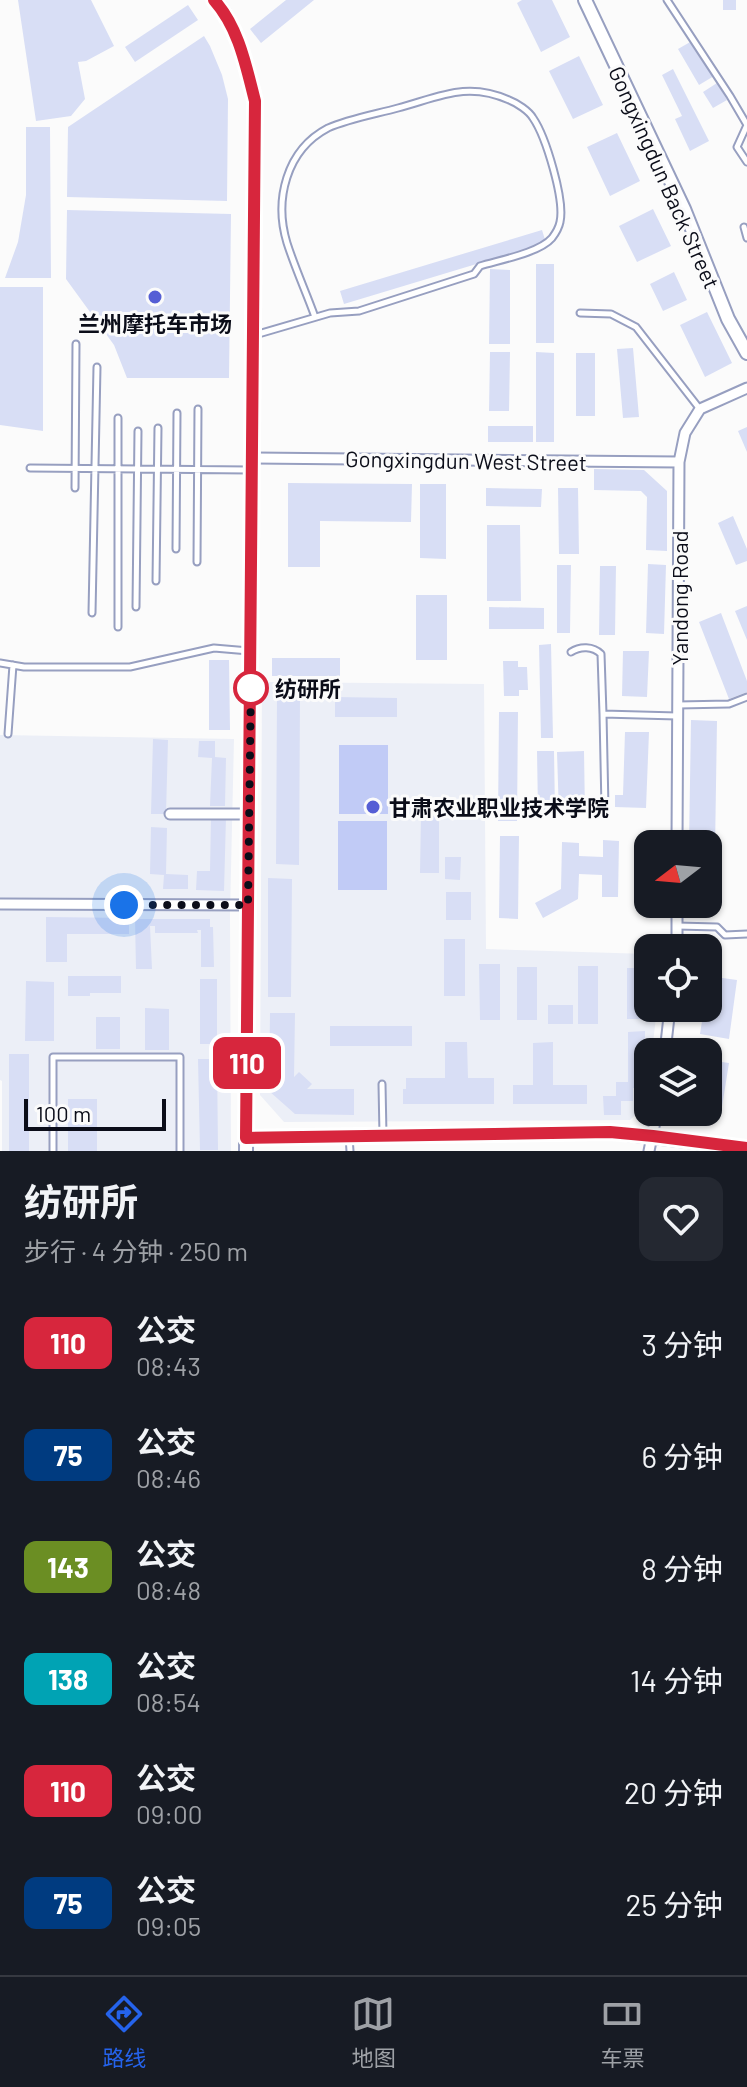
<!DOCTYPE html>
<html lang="zh">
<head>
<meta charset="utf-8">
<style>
	:root { --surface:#171b24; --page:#242831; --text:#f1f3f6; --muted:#9ea1a6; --line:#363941; --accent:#2563eb }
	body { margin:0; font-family:Barlow,"Noto Sans SC",sans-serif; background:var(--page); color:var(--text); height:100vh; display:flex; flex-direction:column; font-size:30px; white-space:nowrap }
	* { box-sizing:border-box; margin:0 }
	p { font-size:26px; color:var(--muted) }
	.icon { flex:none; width:44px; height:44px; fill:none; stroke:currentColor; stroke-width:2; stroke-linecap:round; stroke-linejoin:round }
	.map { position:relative; height:1151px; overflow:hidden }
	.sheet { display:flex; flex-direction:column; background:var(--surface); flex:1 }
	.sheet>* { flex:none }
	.badge { padding:0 16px; border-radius:12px; font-size:28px; line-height:52px }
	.needle { width:52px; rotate:254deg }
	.fabs { position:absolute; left:634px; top:830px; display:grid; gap:16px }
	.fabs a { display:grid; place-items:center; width:88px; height:88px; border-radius:16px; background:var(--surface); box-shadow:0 2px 6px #0004; font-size:40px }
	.scale { position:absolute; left:24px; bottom:20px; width:142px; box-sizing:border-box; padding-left:8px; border:4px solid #0b0d19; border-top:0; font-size:22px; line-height:28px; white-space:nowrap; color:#0b0d19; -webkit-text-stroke:6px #fbfbfb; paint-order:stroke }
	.you { position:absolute; width:40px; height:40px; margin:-20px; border:6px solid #fff; border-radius:50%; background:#1a73e8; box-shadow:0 0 0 12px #1a73e833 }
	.map>.badge { position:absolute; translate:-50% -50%; box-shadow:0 0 0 4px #fff }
	.round { display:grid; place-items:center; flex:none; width:84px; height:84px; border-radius:16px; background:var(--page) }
	.head { display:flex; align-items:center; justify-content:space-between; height:136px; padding:0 24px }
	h1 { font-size:38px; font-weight:700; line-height:60px }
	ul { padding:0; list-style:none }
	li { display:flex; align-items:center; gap:24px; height:112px; padding:0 24px }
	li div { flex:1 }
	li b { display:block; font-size:30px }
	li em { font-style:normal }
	li .badge { min-width:88px; font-weight:700; text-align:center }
	.dock { display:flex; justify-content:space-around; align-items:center; height:112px; border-top:2px solid var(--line); background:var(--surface); font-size:22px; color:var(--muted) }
	.dock a { display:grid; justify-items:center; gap:4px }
	.dock .active { color:var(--accent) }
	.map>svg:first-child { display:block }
	.built { fill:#eceff7 }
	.green { fill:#c1cbf6 }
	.building { fill:#d8def5 }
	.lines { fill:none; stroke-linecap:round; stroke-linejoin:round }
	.lane-casing { stroke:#979fc0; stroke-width:9 }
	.street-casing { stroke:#979fc0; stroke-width:13 }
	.secondary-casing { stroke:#979fc0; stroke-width:16 }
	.lane { stroke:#fff; stroke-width:5 }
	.street { stroke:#fff; stroke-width:9 }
	.secondary { stroke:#fff; stroke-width:12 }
	.line-casing { stroke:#fff; stroke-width:18 }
	.line { stroke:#d7263d; stroke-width:12 }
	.walk { stroke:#0b0d19; stroke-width:8; stroke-dasharray:0 14.4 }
	.poi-dot { fill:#555ed5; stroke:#fbfbfb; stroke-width:3 }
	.stop-dot { fill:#fff; stroke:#d7263d; stroke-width:4 }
	.labels { text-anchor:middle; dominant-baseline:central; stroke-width:6; stroke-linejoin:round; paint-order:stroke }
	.street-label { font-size:22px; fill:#0b0d19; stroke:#fbfbfb }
	.poi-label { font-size:22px; font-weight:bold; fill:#0b0d19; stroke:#fbfbfb }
	.stop-label { font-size:22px; font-weight:bold; fill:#0b0d19; stroke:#fbfbfb; text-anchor:start }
</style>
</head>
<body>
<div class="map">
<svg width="747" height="1151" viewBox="0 0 747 1151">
	<rect width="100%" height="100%" fill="#fbfbfb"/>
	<path class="built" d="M262,682L484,684L486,949L648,954V1008H657L652,1052H648V1083L645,1106L630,1120L284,1122L260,1095Z
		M0,735L234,739L230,914L231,1151H2V1081L0,1080Z"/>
	<path class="green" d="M339,745H388V814H339Z
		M338,821H387V890H338Z"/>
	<path class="building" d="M18,0H91L114,46L86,61L78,62L85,99L71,116L36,121Z
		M286,0H314L261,43L250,29Z
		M522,0H552L570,37L541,52L517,3Z
		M723,0H736V10H723Z
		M188,5L198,20L135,62L125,47Z
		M204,36L210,46L222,75L228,99L227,201L67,197L68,127Z
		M692,41L714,76L699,85L678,49Z
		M579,56L603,105L573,119L549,71Z
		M673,69L709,141L690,151L675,119L682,116L662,75Z
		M717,83L727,100L713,108L703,92Z
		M26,127H50L51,278H5L18,242L26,195Z
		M617,133L640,181L610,196L587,147Z
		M653,209L671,246L637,262L619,226Z
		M67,210L231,214L229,378H127L114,345L66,279Z
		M542,230L546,243L344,304L340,291Z
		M536,264H554V343H536Z
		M490,269L510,270V344H489Z
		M674,272L687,300L663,311L650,284Z
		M0,287H43V431L0,425Z
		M707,312L732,363L705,377L680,325Z
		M633,348L639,417L623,418L617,349Z
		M490,352H510L509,411H489Z
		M536,352L554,353V442H536Z
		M576,353H595V416H576Z
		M488,426H533V442H488Z
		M747,427V452L738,431Z
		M594,469L644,470L667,491V551L646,550L647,497L641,491L594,490Z
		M288,483L412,484L411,522L320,521V567H288Z
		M420,484H446V559L420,558Z
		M486,488L542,489L541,507L486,506Z
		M558,488H578L579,554H559Z
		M733,516L747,549V561L736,565L718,523Z
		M487,525H520L521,601H487Z
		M648,564L666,565L664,634L646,633Z
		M557,565H571L570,633H557Z
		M600,566H616L615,635H599Z
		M416,595H447V660H416Z
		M747,606V640L735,611Z
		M489,607L544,608V629H489Z
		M721,613L747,681V692L729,699L699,622Z
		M551,644L553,738H541L539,645Z
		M623,651H649L647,697L622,696Z
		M272,658H340V676H272Z
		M209,660H229L230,730H209Z
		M503,661H518V667H527L528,690H519V696H504Z
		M277,697H300L299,865L276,864Z
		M335,697L397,698V717H335Z
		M499,712H518L517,821H498Z
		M691,720L717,721L714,914L688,913V904H708V844H689Z
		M625,732H649L646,808L615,807V795H623Z
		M153,739L168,740L166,814H151Z
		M199,741H215V757L226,758L225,806H210L212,758L198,757Z
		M537,751H554L555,811H538Z
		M584,751L585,815H559L557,752Z
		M421,816H439V873H420Z
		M211,817H226L224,891L196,890L197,871H210Z
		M151,827L167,828L166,874L188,875V889H163L164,875L150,874Z
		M500,836H519L518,919L499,918Z
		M603,840L619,841L618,897H602V875L579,874L578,899L543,918L535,903L561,889L562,842L579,843V856L603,857Z
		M445,857H461L460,880L445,879Z
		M268,878L292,879L291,997H268Z
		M446,892H471V920H446Z
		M46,917L129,918V934H67V962H46Z
		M135,919H210V927H213L214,967H201V930H197L198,933H155V926H150L152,969H136Z
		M444,939H465V996H444Z
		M479,964H500V1020H480Z
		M578,966H598V1024H578Z
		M517,967H537V1020H517Z
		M627,968H647V1019H627Z
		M68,976H121V993H90V996H68Z
		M708,976L737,980L729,1039L700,1034L704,1008H708Z
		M200,979H217V1044H200Z
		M26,981L54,982V1041H25Z
		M548,1005H573V1024H548Z
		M145,1008L169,1009V1050H145Z
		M270,1013H295L294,1077L299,1072L312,1084L307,1089H354V1115L295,1114L269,1091Z
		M96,1017H120V1049H96Z
		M330,1026H412V1046H330Z
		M645,1031V1088H633V1101H621V1115H604L603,1096H616V1082H628V1032Z
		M445,1042H467L468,1078H494V1104H403V1089H406V1078H445Z
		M553,1042V1085H587V1104H513V1085H533V1043Z
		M9,1054H29V1151H9Z
		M198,1059H217L218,1150H200Z
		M708,1060L729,1063L721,1113L708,1112Z
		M68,1099H97V1151H68Z"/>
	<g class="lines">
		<g class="lane-casing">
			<path id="lane" d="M667,0L730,96L747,125L737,147L747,162
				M744,227L747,238
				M580,313L611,314L636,327L699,408
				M255,335L330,313L359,311L474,274L480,266C499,260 539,253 552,238C555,234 559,227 560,222C565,200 546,137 533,118C529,111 517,103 509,100C467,81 439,97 398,108C376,114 348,119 328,128C286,150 274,200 287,243C295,268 306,292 315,317
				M30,468L249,470
				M75,488L76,344
				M176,549L177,413
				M197,562L198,409
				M156,581L158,428
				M136,607L138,431
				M92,613L97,367
				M118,627V418
				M571,652C580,646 593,646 601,654L603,714
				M0,663L24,667H130L214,648L249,651
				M678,705L729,704L747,697
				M8,734L13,665
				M605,808L603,714L677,716
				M677,926L717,927L725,935L747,934
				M382,1084L383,1135
				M349,1137L350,1151
				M53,1151V1057H180V1151"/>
		</g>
		<g class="street-casing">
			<path id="street" d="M253,458L679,462
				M170,814H249
				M677,844L679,462L685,433L700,409L747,388
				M0,904L248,905
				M677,948V904
				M665,1052L670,1008
				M649,1151L657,1112"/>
		</g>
		<g class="secondary-casing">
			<path id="secondary" d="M215,0C239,28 246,66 255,101L246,1151
				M585,0L684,209L728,319L747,353
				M246,1138L610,1132L747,1148"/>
		</g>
		<use href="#lane" class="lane"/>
		<use href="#street" class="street"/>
		<use href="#secondary" class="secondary"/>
	</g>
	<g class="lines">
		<g class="line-casing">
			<path id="line" d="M214,0C239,28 246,66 255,101L246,1138L610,1132L653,1136L747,1148"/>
		</g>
		<use href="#line" class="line"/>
		<path class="walk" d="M124,905H248L251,678V688"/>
	</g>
	<g class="poi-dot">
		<circle cx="155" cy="297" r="8"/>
		<circle cx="373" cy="807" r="8"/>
	</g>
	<circle class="stop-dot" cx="251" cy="688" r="16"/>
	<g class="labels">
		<g class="street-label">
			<text transform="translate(665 177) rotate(66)">Gongxingdun Back Street</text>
			<text transform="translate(466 460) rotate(1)">Gongxingdun West Street</text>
			<text transform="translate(679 598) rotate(-90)">Yandong Road</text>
		</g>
		<g class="poi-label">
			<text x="155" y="323">兰州摩托车市场</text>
			<text x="389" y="807" text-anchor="start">甘肃农业职业技术学院</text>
		</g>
		<g class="stop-label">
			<text x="275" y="688">纺研所</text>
		</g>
	</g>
</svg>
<div class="fabs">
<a><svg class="needle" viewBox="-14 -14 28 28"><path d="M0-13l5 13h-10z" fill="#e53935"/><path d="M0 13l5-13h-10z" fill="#9ea1a6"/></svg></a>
<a><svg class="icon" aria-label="locate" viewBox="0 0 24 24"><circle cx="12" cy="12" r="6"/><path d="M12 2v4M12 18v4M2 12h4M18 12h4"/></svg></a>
<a><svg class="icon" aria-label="layers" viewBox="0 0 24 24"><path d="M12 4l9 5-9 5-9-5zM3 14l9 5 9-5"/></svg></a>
</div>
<div class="scale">100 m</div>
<div class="you" style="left:124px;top:905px"></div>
<b class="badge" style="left:247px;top:1063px;background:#d7263d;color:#fff">110</b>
</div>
<section class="sheet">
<div class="head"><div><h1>纺研所</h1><p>步行 · 4 分钟 · 250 m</p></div><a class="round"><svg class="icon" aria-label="heart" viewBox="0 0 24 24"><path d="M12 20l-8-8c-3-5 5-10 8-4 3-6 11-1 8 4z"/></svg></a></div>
<ul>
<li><span class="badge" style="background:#d7263d;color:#fff">110</span><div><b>公交</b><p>08:43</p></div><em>3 分钟</em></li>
<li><span class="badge" style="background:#003b80;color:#fff">75</span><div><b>公交</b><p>08:46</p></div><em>6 分钟</em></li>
<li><span class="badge" style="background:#6b8e23;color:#fff">143</span><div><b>公交</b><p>08:48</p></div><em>8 分钟</em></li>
<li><span class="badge" style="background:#00a3b4;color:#fff">138</span><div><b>公交</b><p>08:54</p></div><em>14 分钟</em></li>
<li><span class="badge" style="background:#d7263d;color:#fff">110</span><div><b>公交</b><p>09:00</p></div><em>20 分钟</em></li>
<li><span class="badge" style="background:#003b80;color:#fff">75</span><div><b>公交</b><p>09:05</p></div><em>25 分钟</em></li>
</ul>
</section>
<nav class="dock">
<a class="active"><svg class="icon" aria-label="directions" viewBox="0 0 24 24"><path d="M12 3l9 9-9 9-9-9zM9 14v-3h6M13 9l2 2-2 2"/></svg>路线</a>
<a><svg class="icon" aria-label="map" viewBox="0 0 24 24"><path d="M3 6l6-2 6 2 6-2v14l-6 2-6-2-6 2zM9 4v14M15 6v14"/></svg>地图</a>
<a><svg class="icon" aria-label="tickets" viewBox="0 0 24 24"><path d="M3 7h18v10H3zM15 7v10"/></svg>车票</a>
</nav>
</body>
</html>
